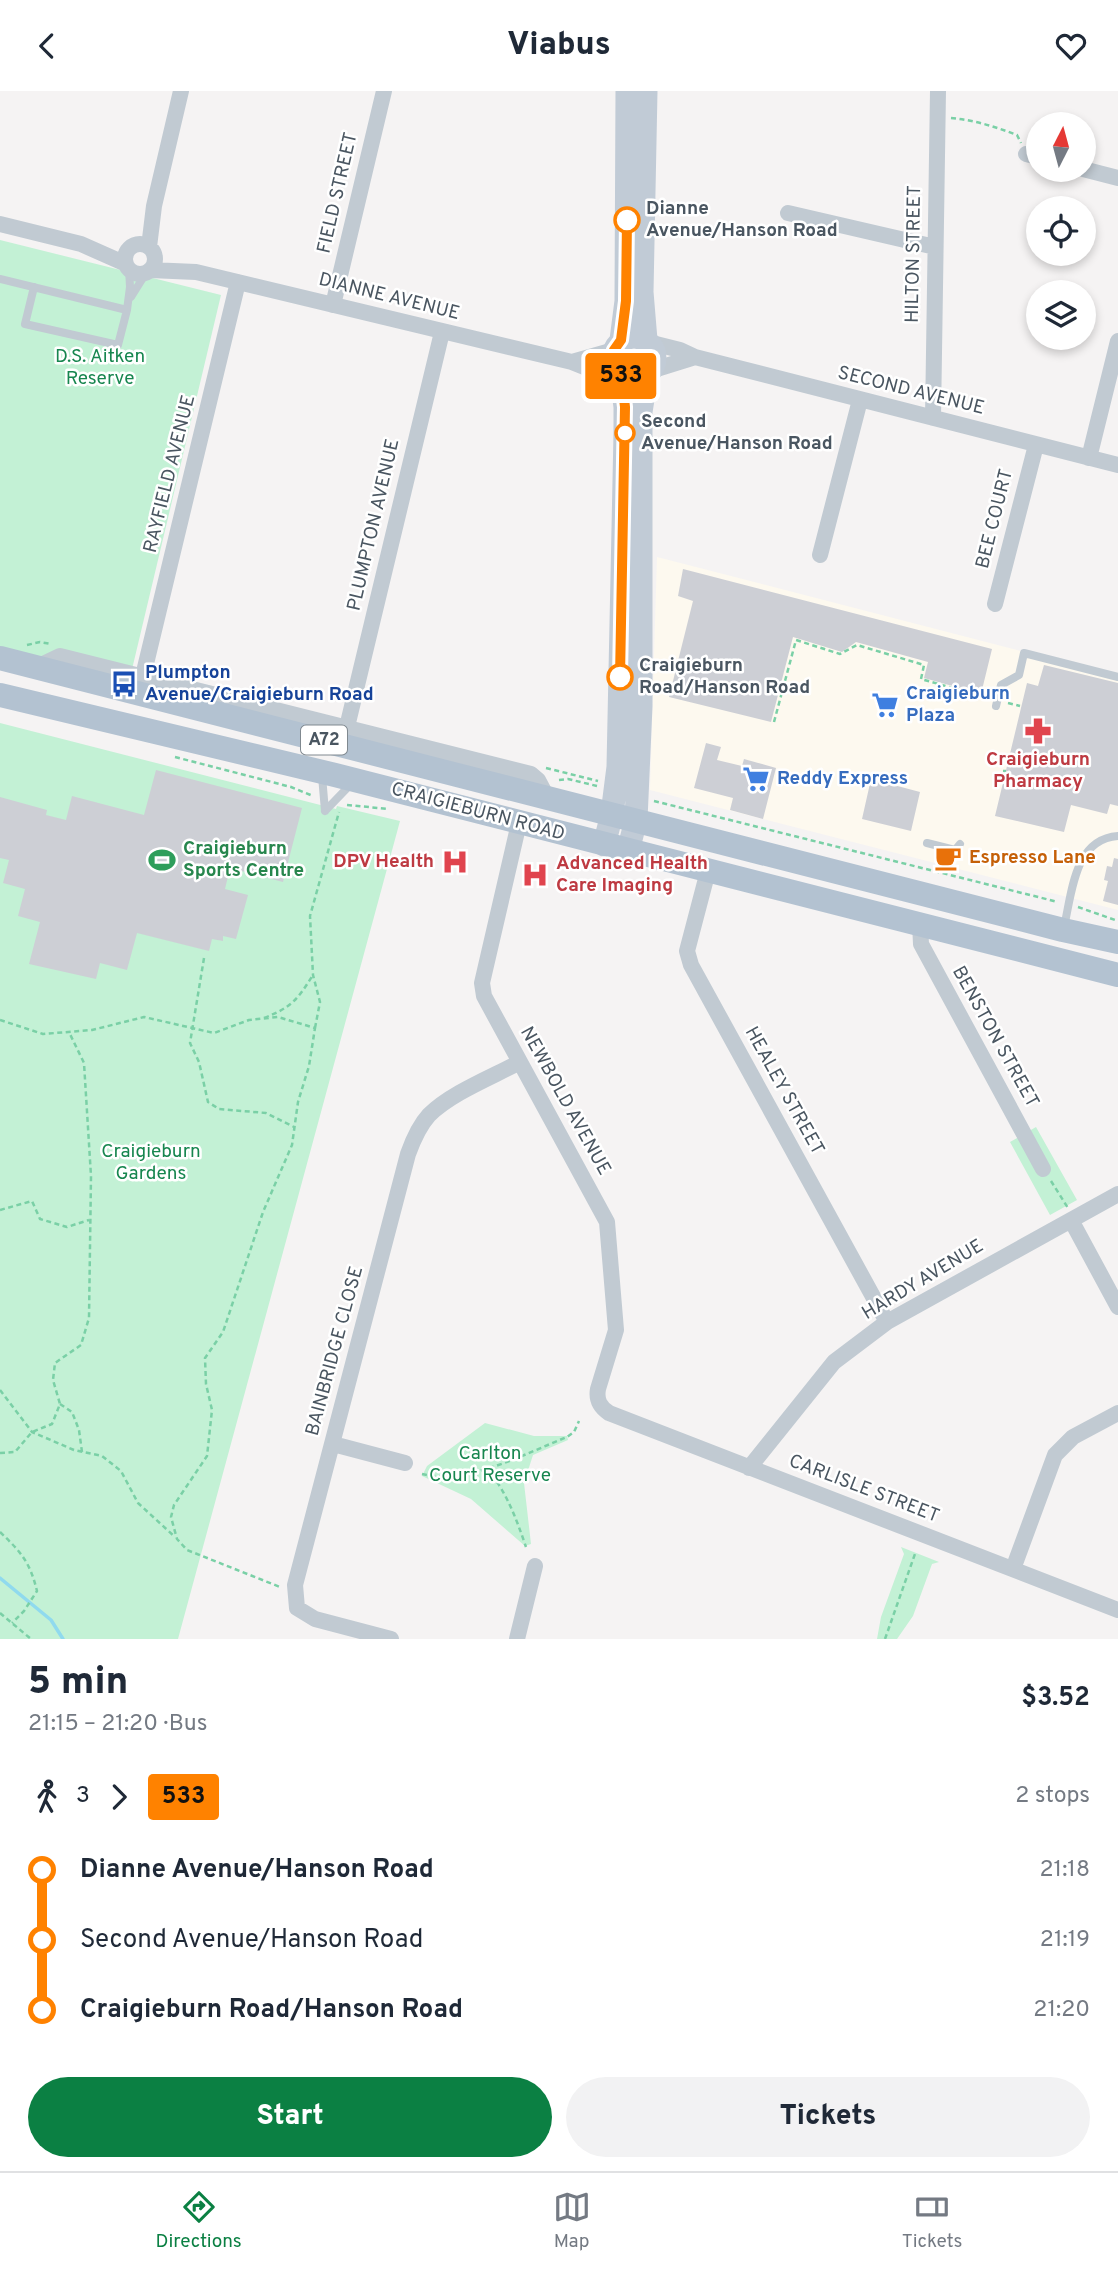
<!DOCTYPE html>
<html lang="en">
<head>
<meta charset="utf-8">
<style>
	:root { --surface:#fff; --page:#f2f2f3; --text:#1f2937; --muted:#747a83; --line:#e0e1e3; --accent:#0b8043 }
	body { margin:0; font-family:Overpass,sans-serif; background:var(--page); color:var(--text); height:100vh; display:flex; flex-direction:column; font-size:26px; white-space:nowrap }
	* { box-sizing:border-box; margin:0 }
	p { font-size:23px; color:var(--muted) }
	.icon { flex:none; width:38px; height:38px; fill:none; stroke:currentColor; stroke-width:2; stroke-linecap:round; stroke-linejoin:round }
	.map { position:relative; height:1548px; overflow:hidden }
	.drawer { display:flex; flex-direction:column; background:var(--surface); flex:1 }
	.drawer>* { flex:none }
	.badge { padding:0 14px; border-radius:5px; font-size:24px; line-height:46px }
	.needle { width:46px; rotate:6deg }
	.buttons { position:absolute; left:1026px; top:21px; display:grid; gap:14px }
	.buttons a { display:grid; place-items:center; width:70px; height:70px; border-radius:50%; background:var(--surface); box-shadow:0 4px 10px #0003; font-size:35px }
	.map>.badge { position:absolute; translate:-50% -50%; box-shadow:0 0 0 4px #fff }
	.legs { display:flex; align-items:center; gap:10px; height:77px; padding:0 28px; font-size:23px }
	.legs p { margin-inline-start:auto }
	.overview { display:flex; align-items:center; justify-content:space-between; height:119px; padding:0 28px }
	h1 { font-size:38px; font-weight:800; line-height:52px }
	.button { display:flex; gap:14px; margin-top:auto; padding:14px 28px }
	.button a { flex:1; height:80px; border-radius:42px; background:var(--accent); color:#fff; font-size:28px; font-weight:800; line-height:80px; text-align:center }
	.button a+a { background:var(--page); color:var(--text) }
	ul { padding:0 28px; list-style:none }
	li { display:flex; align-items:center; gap:24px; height:70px; font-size:26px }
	li i { display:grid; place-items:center; width:10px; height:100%; margin:0 9px; background:currentColor }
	li i::after { content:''; width:18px; height:18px; margin:-9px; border:5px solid; border-radius:50%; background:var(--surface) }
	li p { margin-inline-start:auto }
	li:first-child i { background:linear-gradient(#0000 50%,currentColor 0) }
	li:last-child i { background:linear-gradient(currentColor 50%,#0000 0) }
	header { display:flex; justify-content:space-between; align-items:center; height:91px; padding:0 28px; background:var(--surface); font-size:32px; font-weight:800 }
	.tabs { display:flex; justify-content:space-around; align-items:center; height:98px; border-top:2px solid var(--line); background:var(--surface); font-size:19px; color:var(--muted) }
	.tabs a { display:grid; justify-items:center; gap:4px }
	.tabs .current { color:var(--accent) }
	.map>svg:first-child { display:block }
	.commercial { fill:#fdf9ef }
	.green { fill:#c3f1d5 }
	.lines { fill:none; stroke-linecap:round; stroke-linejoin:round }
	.stream { stroke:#90daee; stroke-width:3.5 }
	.building { fill:#cdcfd5 }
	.path { stroke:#7ad0a6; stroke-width:2.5; stroke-dasharray:5 3.5; stroke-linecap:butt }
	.lane { stroke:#c1cad2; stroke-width:8 }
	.street { stroke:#c1cad2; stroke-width:16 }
	.secondary { stroke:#c1cbd6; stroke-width:23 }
	.primary { stroke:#b3c2d1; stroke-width:24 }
	.line-1-casing { stroke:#fff; stroke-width:16 }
	.line-1 { stroke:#ff8200; stroke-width:10 }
	.stop-1-dot { fill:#fff; stroke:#ff8200; stroke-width:3.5 }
	.labels { text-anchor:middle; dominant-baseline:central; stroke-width:5; stroke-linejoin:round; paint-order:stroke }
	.shield { fill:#fff; stroke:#808990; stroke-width:2 }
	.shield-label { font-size:18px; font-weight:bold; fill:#4a5661 }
	.street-label { font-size:19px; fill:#4a5661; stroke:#fff }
	.stop-label { font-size:19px; font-weight:bold; fill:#4a5661; stroke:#fff; text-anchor:start }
	.park-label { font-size:19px; fill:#17864f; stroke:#fff }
	.transit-label { font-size:19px; font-weight:bold; fill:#164399; stroke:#fff; text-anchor:start }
	.shop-label { font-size:19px; font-weight:bold; fill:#366cbe; stroke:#fff; text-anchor:start }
	.health-label { font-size:19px; font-weight:bold; fill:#be3a42; stroke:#fff }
	.leisure-label { font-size:19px; font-weight:bold; fill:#27864d; stroke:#fff; text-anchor:start }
	.food-label { font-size:19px; font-weight:bold; fill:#c56008; stroke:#fff; text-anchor:start }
</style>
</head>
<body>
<header><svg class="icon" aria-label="back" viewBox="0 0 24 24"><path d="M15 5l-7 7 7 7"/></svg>Viabus<svg class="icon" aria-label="heart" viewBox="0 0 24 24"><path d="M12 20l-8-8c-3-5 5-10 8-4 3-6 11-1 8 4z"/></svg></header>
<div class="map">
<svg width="1118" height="1548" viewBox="0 0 1118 1548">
	<rect width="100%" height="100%" fill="#f5f3f3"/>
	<path class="commercial" d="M657,466L1118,585V819L650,699Z"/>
	<path class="green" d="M0,149L221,204L129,591L0,559Z
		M0,632L336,718L337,715L400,730L178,1548H0Z
		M1036,1036L1077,1109L1050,1124L1010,1051Z
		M485,1332L534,1345H567L568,1349L533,1364L524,1392L531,1453L525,1455L471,1408L422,1385L427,1375Z
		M901,1456L939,1471L932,1473L913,1525L897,1548H877L881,1526L904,1463Z"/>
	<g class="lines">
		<path class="stream" d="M0,1487L51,1529L63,1548"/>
	</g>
	<path class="building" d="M683,478L992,558L981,603L924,587L928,571L856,551L842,561L793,546L771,631L669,606L693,510L678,505Z
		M1044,574L1118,592V715L1110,713L1107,723L1071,714L1064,741L995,725L1027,592L1038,595Z
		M706,652L721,656L717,669L742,675L744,668L776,677L763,728L730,719L733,707L694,697Z
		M156,679L302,717L283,791L230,777L225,798L248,804L236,848L223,845V850L212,848L209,860L137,842L127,879L100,872L96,888L29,873L40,831L18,825L25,798L3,792L9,769L0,767V706L47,719L46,724L66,729L72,705L144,724Z
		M871,688L920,701L911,740L862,728Z
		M1114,767L1118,768V814L1103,810L1108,790L1104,789L1107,775L1112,776Z"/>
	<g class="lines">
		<path class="path" d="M951,27C974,29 996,36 1017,44L1021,52
			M27,554L40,551L51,553
			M1008,612L1020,615
			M774,631L796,549L840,563L857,554L924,574L921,588L988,607
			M175,666L291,696L313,705
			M546,677L598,690
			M1003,680H1006
			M559,689L568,688L597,695
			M654,710L1058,811
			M347,714L389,718
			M1078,816L1118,830
			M204,867L190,952L199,971L208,1011L219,1018L266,1022L294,1036
			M264,927C292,916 297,909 313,884
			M0,929L43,943L92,939L144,926L214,942L249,929L278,926L315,937L309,975L298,1011L292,1054L263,1121L223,1241L205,1267L206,1293L212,1319L207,1365L174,1414L171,1426L177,1448L187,1459L280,1496
			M315,937L320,911L313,884L310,825L339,721
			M1051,1090L1068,1117
			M0,1119L32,1110L40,1128L67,1136L89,1129
			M0,1299L32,1341L74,1359L102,1365L121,1380L138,1412L175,1446
			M60,1313L72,1321L79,1339L82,1361
			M0,1362L15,1361L32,1341L52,1333L60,1313L53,1289L55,1272L81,1254L89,1227L91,1085L84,972L69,941
			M487,1377C507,1402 516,1427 526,1456
			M422,1383C468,1394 524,1363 567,1346L574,1341L579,1330
			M0,1441C21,1461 30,1471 37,1500L24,1520L12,1532
			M0,1522L31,1548
			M885,1548L916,1460"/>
		<path class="lane" d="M0,188L127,219L118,254L25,233L34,196
			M131,206L146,182
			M127,219L130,196L129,177
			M996,615L1001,594L1019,584L1024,562L1118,586
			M322,685L325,720
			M325,720L352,692
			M927,752L955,759L960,753
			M1064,836C1072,802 1074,748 1118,745"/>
		<path class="street" d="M1026,63L1038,66
			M1083,78L1118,87
			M788,122L935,156
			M0,133L81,153L126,173
			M125 168a15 15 0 1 1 30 0a15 15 0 1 1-30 0Z
			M149,156L154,115L181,0
			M150,179L196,181L572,271L592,279L620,283
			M333,214L384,0
			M648,251L680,259L695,266L1118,374
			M572,271L614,259
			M650,280L695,266
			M933,327L938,0
			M1089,367L1118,250
			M820,464L860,309
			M995,513L1036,354
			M37,576L60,565L531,683L538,689L547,706
			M143,585L238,191
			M347,636L442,241
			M519,732L482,892L484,905L607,1131L616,1239L598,1298C596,1309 600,1316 609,1322L1118,1519
			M708,780L687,860L691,874L887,1231
			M920,832L921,853L1043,1078
			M1071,1129L1118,1216
			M333,1353L405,1372
			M749,1377L834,1271L887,1231L1118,1103
			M1013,1478L1055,1364L1073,1346L1118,1322
			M391,1548L315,1528L297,1517L295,1494L408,1063C413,1049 419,1035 429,1024C451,1002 492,986 520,971
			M517,1548L535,1475"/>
		<path class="secondary" d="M646,0L642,201L646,249
			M613 267a21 21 0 1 1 42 0a21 21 0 1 1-42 0Z
			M621,249L626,210L627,0
			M604,754L612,723L618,676L625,342V316L621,284
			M628,760L636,729L641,615V321L647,283"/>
		<path class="primary" d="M0,567L1063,839L1118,851
			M0,604L335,684L1118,884"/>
	</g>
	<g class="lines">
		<g class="line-1-casing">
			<path id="line-1" d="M620,586L625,316L621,284L615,278L612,265L614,259L621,249L626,210L627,129"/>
		</g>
		<use href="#line-1" class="line-1"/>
	</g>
	<defs>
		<g id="bus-bare" transform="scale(2.1)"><path d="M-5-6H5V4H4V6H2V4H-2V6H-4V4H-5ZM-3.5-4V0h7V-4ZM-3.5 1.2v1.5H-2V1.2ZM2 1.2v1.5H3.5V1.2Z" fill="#1a4fb4" stroke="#fff" stroke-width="2.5" paint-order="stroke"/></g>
		<g id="supermarket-bare" transform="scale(2.1)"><path d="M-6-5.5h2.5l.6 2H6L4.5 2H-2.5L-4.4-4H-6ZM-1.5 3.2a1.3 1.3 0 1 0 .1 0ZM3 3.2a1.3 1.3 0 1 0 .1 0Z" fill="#3f7fe0" stroke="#fff" stroke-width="2.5" paint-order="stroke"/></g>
		<g id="pharmacy-bare" transform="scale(2.1)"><path d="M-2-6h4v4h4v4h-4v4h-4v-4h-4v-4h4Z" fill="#e0444e" stroke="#fff" stroke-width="2.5" paint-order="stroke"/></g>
		<g id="cafe-bare" transform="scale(2.1)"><path d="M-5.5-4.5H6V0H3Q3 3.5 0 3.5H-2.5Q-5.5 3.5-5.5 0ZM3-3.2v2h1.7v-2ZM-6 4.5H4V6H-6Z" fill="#e8710a" stroke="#fff" stroke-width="2.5" paint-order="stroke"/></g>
		<g id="stadium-bare" transform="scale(2.1)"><path d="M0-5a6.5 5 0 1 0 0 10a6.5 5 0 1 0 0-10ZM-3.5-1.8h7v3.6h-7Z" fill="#2e9e5b" stroke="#fff" stroke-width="2.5" paint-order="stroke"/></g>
		<g id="hospital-bare" transform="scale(2.1)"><path d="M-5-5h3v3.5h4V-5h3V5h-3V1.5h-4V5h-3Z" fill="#e0444e" stroke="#fff" stroke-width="2.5" paint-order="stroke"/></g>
	</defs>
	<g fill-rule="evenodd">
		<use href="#bus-bare" x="124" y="593"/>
		<use href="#supermarket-bare" x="885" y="614"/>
		<use href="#pharmacy-bare" x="1038" y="640"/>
		<use href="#supermarket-bare" x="756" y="688"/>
		<use href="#cafe-bare" x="948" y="767"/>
		<use href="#stadium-bare" x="162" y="769"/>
		<use href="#hospital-bare" x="455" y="771"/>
		<use href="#hospital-bare" x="535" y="784"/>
	</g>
	<g class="stop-1-dot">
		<circle cx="627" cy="129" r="12"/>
		<circle cx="625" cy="342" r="9"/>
		<circle cx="620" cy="586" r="12"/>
	</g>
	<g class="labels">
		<rect class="shield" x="301" y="634.5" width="46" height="29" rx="5"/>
		<g class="shield-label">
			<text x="324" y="649">A72</text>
		</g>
		<g class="street-label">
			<text transform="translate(338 102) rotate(-77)">FIELD STREET</text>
			<text transform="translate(914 163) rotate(-89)">HILTON STREET</text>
			<text transform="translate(389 206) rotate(14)">DIANNE AVENUE</text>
			<text transform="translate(911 300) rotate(14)">SECOND AVENUE</text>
			<text transform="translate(170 383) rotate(-76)">RAYFIELD AVENUE</text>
			<text transform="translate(995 428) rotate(-76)">BEE COURT</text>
			<text transform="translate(374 434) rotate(-77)">PLUMPTON AVENUE</text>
			<text transform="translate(478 721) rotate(15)">CRAIGIEBURN ROAD</text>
			<text transform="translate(995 946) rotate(61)">BENSTON STREET</text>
			<text transform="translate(784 1000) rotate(61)">HEALEY STREET</text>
			<text transform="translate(565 1010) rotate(61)">NEWBOLD AVENUE</text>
			<text transform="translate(923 1189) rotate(-31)">HARDY AVENUE</text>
			<text transform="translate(335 1260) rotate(-75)">BAINBRIDGE CLOSE</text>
			<text transform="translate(864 1398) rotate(21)">CARLISLE STREET</text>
		</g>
		<g class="stop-label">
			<text x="646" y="118">Dianne<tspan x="646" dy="22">Avenue/Hanson Road</tspan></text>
			<text x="641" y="331">Second<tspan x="641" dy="22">Avenue/Hanson Road</tspan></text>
			<text x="639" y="575">Craigieburn<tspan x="639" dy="22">Road/Hanson Road</tspan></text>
		</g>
		<g class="park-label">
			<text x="100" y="266">D.S. Aitken<tspan x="100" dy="22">Reserve</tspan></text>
			<text x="151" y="1061">Craigieburn<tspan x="151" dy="22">Gardens</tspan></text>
			<text x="490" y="1363">Carlton<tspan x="490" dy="22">Court Reserve</tspan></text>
		</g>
		<g class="transit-label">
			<text x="145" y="582">Plumpton<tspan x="145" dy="22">Avenue/Craigieburn Road</tspan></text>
		</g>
		<g class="shop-label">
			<text x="906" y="603">Craigieburn<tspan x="906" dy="22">Plaza</tspan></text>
			<text x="777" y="688">Reddy Express</text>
		</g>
		<g class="health-label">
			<text x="1038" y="669">Craigieburn<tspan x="1038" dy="22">Pharmacy</tspan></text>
			<text x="434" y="771" text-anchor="end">DPV Health</text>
			<text x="556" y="773" text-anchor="start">Advanced Health<tspan x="556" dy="22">Care Imaging</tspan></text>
		</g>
		<g class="leisure-label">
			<text x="183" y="758">Craigieburn<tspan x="183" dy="22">Sports Centre</tspan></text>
		</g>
		<g class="food-label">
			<text x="969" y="767">Espresso Lane</text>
		</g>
	</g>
</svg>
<div class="buttons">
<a><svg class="needle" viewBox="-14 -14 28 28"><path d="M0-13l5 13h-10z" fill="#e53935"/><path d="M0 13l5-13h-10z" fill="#747a83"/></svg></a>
<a><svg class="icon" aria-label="locate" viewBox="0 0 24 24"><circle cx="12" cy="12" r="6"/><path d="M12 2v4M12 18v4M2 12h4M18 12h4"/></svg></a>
<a><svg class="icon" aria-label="layers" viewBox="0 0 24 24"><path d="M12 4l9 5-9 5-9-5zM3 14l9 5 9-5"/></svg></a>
</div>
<b class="badge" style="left:621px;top:285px;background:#ff8200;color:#111">533</b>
</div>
<section class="drawer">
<div class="overview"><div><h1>5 min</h1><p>21:15 – 21:20 · Bus</p></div><b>$3.52</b></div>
<div class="legs"><svg class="icon" aria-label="walk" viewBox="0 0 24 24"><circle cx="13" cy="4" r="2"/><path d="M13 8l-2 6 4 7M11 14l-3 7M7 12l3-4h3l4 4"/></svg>3<svg class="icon" aria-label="forward" viewBox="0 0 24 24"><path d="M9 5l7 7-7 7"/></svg><b class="badge" style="background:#ff8200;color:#111">533</b><p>2 stops</p></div>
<ul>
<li><i style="color:#ff8200"></i><b>Dianne Avenue/Hanson Road</b><p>21:18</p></li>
<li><i style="color:#ff8200"></i><span>Second Avenue/Hanson Road</span><p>21:19</p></li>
<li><i style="color:#ff8200"></i><b>Craigieburn Road/Hanson Road</b><p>21:20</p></li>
</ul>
<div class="button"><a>Start</a><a>Tickets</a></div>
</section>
<nav class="tabs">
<a class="current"><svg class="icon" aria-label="directions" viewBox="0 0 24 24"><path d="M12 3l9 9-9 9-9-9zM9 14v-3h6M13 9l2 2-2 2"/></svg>Directions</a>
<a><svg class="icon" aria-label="map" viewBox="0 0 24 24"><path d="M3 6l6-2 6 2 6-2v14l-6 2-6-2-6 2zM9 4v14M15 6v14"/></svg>Map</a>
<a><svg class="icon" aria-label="tickets" viewBox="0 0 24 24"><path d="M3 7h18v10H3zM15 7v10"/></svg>Tickets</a>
</nav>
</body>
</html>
